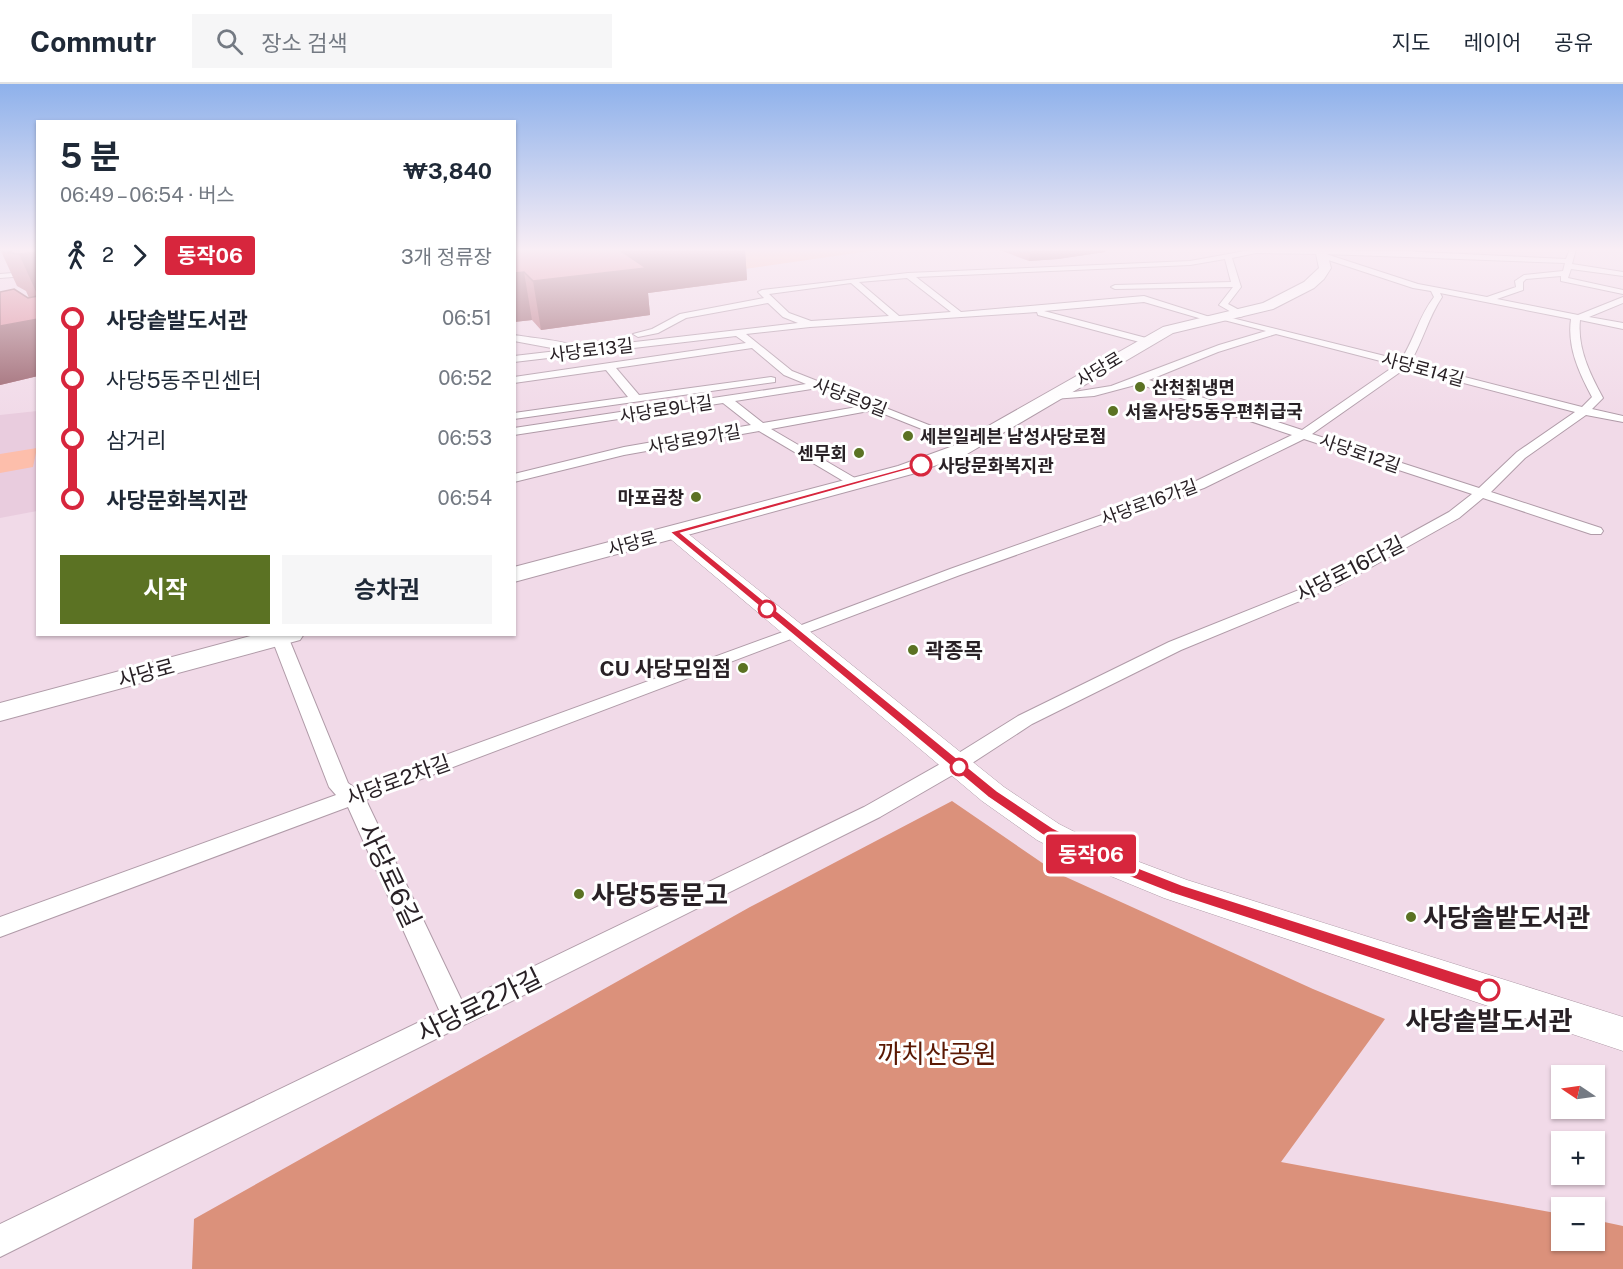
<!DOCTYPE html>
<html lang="ko">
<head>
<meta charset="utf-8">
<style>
	:root { --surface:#fff; --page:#f6f6f7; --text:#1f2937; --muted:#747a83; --line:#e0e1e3; --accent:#5b7223 }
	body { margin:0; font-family:"Public Sans","Noto Sans KR",sans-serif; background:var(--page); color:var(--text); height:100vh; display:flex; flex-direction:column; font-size:22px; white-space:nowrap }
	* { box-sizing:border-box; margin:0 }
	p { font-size:20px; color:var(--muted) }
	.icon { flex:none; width:33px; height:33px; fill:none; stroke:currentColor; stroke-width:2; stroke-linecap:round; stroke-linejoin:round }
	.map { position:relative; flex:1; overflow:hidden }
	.details { position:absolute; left:36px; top:36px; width:480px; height:516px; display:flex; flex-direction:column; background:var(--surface); border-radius:0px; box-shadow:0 2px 4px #0004 }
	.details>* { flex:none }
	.badge { padding:0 12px; border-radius:4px; font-size:21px; line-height:39px }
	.needle { width:39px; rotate:283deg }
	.tools { position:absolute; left:1551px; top:981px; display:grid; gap:12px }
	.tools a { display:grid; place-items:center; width:54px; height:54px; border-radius:0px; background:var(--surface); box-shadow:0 2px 4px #0004; font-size:30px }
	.map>.badge { position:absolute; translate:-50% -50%; box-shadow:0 0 0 3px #fff }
	.legs { display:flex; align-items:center; gap:9px; height:66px; padding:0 24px; font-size:20px }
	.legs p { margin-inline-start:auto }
	.head { display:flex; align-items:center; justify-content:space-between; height:102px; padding:0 24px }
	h1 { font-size:33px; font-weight:700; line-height:45px }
	.action { display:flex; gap:12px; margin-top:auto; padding:12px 24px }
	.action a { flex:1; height:69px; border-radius:0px; background:var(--accent); color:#fff; font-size:24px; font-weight:700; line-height:69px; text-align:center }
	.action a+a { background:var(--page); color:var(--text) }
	ul { padding:0 24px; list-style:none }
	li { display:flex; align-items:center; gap:21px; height:60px; font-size:22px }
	li i { display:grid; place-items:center; width:9px; height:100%; margin:0 8px; background:currentColor }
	li i::after { content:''; width:15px; height:15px; margin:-8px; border:4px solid; border-radius:50%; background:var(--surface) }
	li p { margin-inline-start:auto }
	li:first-child i { background:linear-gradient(#0000 50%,currentColor 0) }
	li:last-child i { background:linear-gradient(currentColor 50%,#0000 0) }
	header { display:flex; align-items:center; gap:36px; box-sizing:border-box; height:84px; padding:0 30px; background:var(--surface); border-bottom:2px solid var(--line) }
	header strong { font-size:28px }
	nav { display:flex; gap:33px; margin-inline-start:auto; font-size:21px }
	.search { width:420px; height:54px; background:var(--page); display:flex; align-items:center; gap:15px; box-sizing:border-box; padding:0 21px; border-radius:0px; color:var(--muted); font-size:22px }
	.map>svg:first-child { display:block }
	.built { fill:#e9ccde }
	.green { fill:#fdbeab }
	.forest { fill:#db917b }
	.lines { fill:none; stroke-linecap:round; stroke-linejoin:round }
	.street-casing { stroke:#b09ba8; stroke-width:2 }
	.secondary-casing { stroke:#b09ba8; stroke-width:1 }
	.primary-casing { stroke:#b09ba8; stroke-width:2 }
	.street { fill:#fff; fill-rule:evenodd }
	.secondary { fill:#fff; fill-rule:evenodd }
	.primary { fill:#fff; fill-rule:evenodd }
	.wall { fill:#bd7a86 }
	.shaded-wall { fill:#9a636d }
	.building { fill:#dc8e9c; stroke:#9a636d; stroke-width:1.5 }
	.line-1 { fill:#d7263d; stroke:#fff; stroke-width:1.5 }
	.poi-dot { fill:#5b7223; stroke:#fff; stroke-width:2 }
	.stop-1-dot { fill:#fff; stroke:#d7263d; stroke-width:3 }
	.labels { text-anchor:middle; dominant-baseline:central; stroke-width:6; stroke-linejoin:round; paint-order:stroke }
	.far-street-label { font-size:18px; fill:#292126; stroke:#fff }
	.far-poi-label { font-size:18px; font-weight:bold; fill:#292126; stroke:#fff; text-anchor:start }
	.far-stop-label { font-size:18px; font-weight:bold; fill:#292126; stroke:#fff; text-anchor:start }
	.street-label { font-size:21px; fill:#292126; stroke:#fff }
	.poi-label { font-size:21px; font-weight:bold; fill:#292126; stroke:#fff; text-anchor:start }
	.near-street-label { font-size:26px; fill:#292126; stroke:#fff }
	.near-poi-label { font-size:26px; font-weight:bold; fill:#292126; stroke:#fff; text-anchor:start }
	.near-stop-label { font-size:26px; font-weight:bold; fill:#292126; stroke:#fff }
	.near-park-label { font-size:26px; fill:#5a1803; stroke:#fff }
</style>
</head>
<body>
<header>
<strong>Commutr</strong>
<div class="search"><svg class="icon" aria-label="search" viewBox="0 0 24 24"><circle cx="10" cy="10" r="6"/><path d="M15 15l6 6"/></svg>장소 검색</div>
<nav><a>지도</a><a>레이어</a><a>공유</a></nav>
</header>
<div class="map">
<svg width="1623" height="1185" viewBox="0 0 1623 1185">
	<rect width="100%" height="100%" fill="#f1dae8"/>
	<path class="built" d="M37,327V427L0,434V331Z"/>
	<path class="green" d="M698,165H884L625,202Z
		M37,364L33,383L0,389V370Z"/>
	<path class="forest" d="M952,717L1057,789L1313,905L1385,935L1281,1078L1561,1130L1562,1156H1594L1595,1136L1623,1142V1185H192L194,1135L750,823Z"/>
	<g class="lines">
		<g class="street-casing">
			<path id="street" d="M1256,165L1401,167L1566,175L1570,165H1576L1572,180L1623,188V192L1571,185L1568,194L1623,206V210L1561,197V192L1526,195L1523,198V206L1497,215L1578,231L1623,213V219L1589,233L1623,239V245L1580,236C1577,264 1590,290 1603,314L1592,325L1623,332V338L1586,331L1525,374L1491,408L1601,444L1603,447L1601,450H1591L1483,414L1459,434L1341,500L1181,566L1032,640L963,685L880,733L0,1173V1140L440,928L348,723L0,853V833L336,711L329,703L270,550H287L348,699L355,704L791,545L950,485L1194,398L1292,351L1139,300L1094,312L1053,315L1048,312L1053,309L1074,308L1111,302L1219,261L1266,247L1220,235V231L1401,276C1415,254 1418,234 1434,213L1431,207L1413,204L1322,174L1324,170L1256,169L1232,174L1241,203L1228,220L1243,228V232L1240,233L1219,221L1233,203L1115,205L1111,203L1115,201L1231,198L1225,175L1190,181L916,193L961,228L1144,212L1213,234L1209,237L1144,218L1044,227L1150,255L1152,257L1147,260L1038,231L1037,228L810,243L746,250L792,287L977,360L971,364L967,363L874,326L771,345L860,397L862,400L855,404L759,347L624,371L514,398V390L624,363L751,341L723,319L514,351V344L806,300L784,291L752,264L616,284L639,311L771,293L775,294V298L514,335V329L628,313L606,286L514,299V293L746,259L736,252L514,278V272L798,239L783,233L768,219L686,234L658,249L638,253L633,250L652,245L680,230L764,214L758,208L762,206L908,189L1190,177ZM1326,170L1565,179L1563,187L1524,191L1515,197L1516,203L1487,213L1418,200ZM907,194L951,228L899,232L859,198ZM851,199L889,232L811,237L789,229L769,210ZM1440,209L1571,235C1567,263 1579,289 1592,313L1582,323L1410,279C1423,257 1428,234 1442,213ZM1276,250L1396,281L1302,346L1149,296L1218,268ZM1406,284L1575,328L1517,368L1479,404L1312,350ZM818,304L863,322L763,339L735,317ZM1304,355L1472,410L1449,428L1329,494L1169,558L1018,632L949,675L864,723L462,917L366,716L960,491L1204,404Z
				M38,187V191L0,194V190Z
				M514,251C525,253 565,257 571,261L557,265L514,257Z"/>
		</g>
		<g class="secondary-casing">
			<path id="secondary" d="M674,442L681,444L1004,703L1059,740L1118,770L1187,796L1623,933V967L1164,814L1096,786L1037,756L982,717L667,452L664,448L667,444Z"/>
		</g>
		<g class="primary-casing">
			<path id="primary" d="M1315,165H1326L1331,184L1324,195L1314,204L1273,225L1173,249L967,370L912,390L514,498V483L898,382L953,362L1163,243L1263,219L1304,198L1319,184Z
				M258,550H304L300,556L0,637V619Z"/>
		</g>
		<use href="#street" class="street"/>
		<use href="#secondary" class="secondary"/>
		<use href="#primary" class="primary"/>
	</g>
	<path class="wall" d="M0,165H38V292L0,301L28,214H29L26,207L17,202Z
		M514,165H745L747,196L648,209L650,231L541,246L532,236L514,238Z
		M997,165H1106L1105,168L1058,175L1029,177Z"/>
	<path class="shaded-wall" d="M638,165H745L747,196L648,209L650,231L541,246L533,197L621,167Z
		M1031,165H1106L1105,168L1058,175L1029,177Z
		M38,168V212L19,170Z
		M524,188L532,236L514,238V189Z
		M38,235V292L0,301V242Z"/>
	<path class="building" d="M12,165H38V168L19,170L9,169L13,165Z
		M514,165H638L621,167L646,184L533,197L524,188L514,189Z
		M14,205L28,214L38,212V235L0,242V208Z"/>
	<linearGradient id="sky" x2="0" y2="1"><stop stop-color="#8eb1eb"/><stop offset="0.5" stop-color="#f9eef5"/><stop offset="1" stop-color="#f9eef5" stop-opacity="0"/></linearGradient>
	<rect width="1623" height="331" fill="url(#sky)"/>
	<path class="line-1" d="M918,380L925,381L681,449L997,707L1053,744L1113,774L1182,801L1495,901L1498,906L1495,911L1489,913L1171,809L1102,782L1043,751L988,713L670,448Z"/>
	<g class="poi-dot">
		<circle cx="1140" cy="303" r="6"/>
		<circle cx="1113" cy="327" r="6"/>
		<circle cx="908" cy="352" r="6"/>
		<circle cx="859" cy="369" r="6"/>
		<circle cx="696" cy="413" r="6"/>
		<circle cx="913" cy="566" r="6"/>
		<circle cx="743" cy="584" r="6"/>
		<circle cx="579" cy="810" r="6"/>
		<circle cx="1411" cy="833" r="6"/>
	</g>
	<g class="stop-1-dot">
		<circle cx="921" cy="381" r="10"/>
		<circle cx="767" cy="525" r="8"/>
		<circle cx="959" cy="683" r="8"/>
		<circle cx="1489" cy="906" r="10"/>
	</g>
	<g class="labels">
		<g class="far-street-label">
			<text transform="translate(591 266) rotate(-7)">사당로13길</text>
			<text transform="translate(1099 285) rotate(-31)">사당로</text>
			<text transform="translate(1423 285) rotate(15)">사당로14길</text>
			<text transform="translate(850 313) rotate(21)">사당로9길</text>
			<text transform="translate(666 325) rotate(-9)">사당로9나길</text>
			<text transform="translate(694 355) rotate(-10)">사당로9가길</text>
			<text transform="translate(1360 369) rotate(19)">사당로12길</text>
			<text transform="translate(1149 418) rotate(-20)">사당로16가길</text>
			<text transform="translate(632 459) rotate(-15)">사당로</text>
		</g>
		<g class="far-poi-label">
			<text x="1152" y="303">산천칡냉면</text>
			<text x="1125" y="327">서울사당5동우편취급국</text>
			<text x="920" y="352">세븐일레븐 남성사당로점</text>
			<text x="847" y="369" text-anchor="end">센무회</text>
			<text x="684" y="413" text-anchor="end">마포곱창</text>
		</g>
		<g class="far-stop-label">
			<text x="938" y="381">사당문화복지관</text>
		</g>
		<g class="street-label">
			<text transform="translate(1350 485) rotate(-27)">사당로16다길</text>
			<text transform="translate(146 589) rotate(-15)">사당로</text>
			<text transform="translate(398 696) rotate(-20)">사당로2차길</text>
		</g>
		<g class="poi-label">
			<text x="925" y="566">곽종목</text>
			<text x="731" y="584" text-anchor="end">CU 사당모임점</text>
		</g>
		<g class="near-street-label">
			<text transform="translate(390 791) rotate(65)">사당로6길</text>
			<text transform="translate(479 921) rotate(-26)">사당로2가길</text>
		</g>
		<g class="near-poi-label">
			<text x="591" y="810">사당5동문고</text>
			<text x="1423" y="833">사당솔밭도서관</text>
		</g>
		<g class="near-stop-label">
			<text x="1489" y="936">사당솥발도서관</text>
		</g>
		<g class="near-park-label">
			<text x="937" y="969">까치산공원</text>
		</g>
	</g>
</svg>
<div class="tools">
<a><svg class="needle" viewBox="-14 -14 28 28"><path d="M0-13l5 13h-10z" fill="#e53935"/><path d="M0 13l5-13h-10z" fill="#747a83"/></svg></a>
<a>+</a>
<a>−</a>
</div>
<b class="badge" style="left:1091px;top:770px;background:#d7263d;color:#fff">동작06</b>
<section class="details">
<div class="head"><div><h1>5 분</h1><p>06:49 – 06:54 · 버스</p></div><b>₩3,840</b></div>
<div class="legs"><svg class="icon" aria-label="walk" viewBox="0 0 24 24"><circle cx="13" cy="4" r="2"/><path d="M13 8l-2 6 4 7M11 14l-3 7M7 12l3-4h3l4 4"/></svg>2<svg class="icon" aria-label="forward" viewBox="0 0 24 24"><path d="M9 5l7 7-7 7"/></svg><b class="badge" style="background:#d7263d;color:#fff">동작06</b><p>3개 정류장</p></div>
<ul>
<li><i style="color:#d7263d"></i><b>사당솥발도서관</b><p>06:51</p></li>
<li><i style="color:#d7263d"></i><span>사당5동주민센터</span><p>06:52</p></li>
<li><i style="color:#d7263d"></i><span>삼거리</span><p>06:53</p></li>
<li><i style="color:#d7263d"></i><b>사당문화복지관</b><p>06:54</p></li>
</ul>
<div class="action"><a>시작</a><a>승차권</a></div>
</section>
</div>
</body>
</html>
